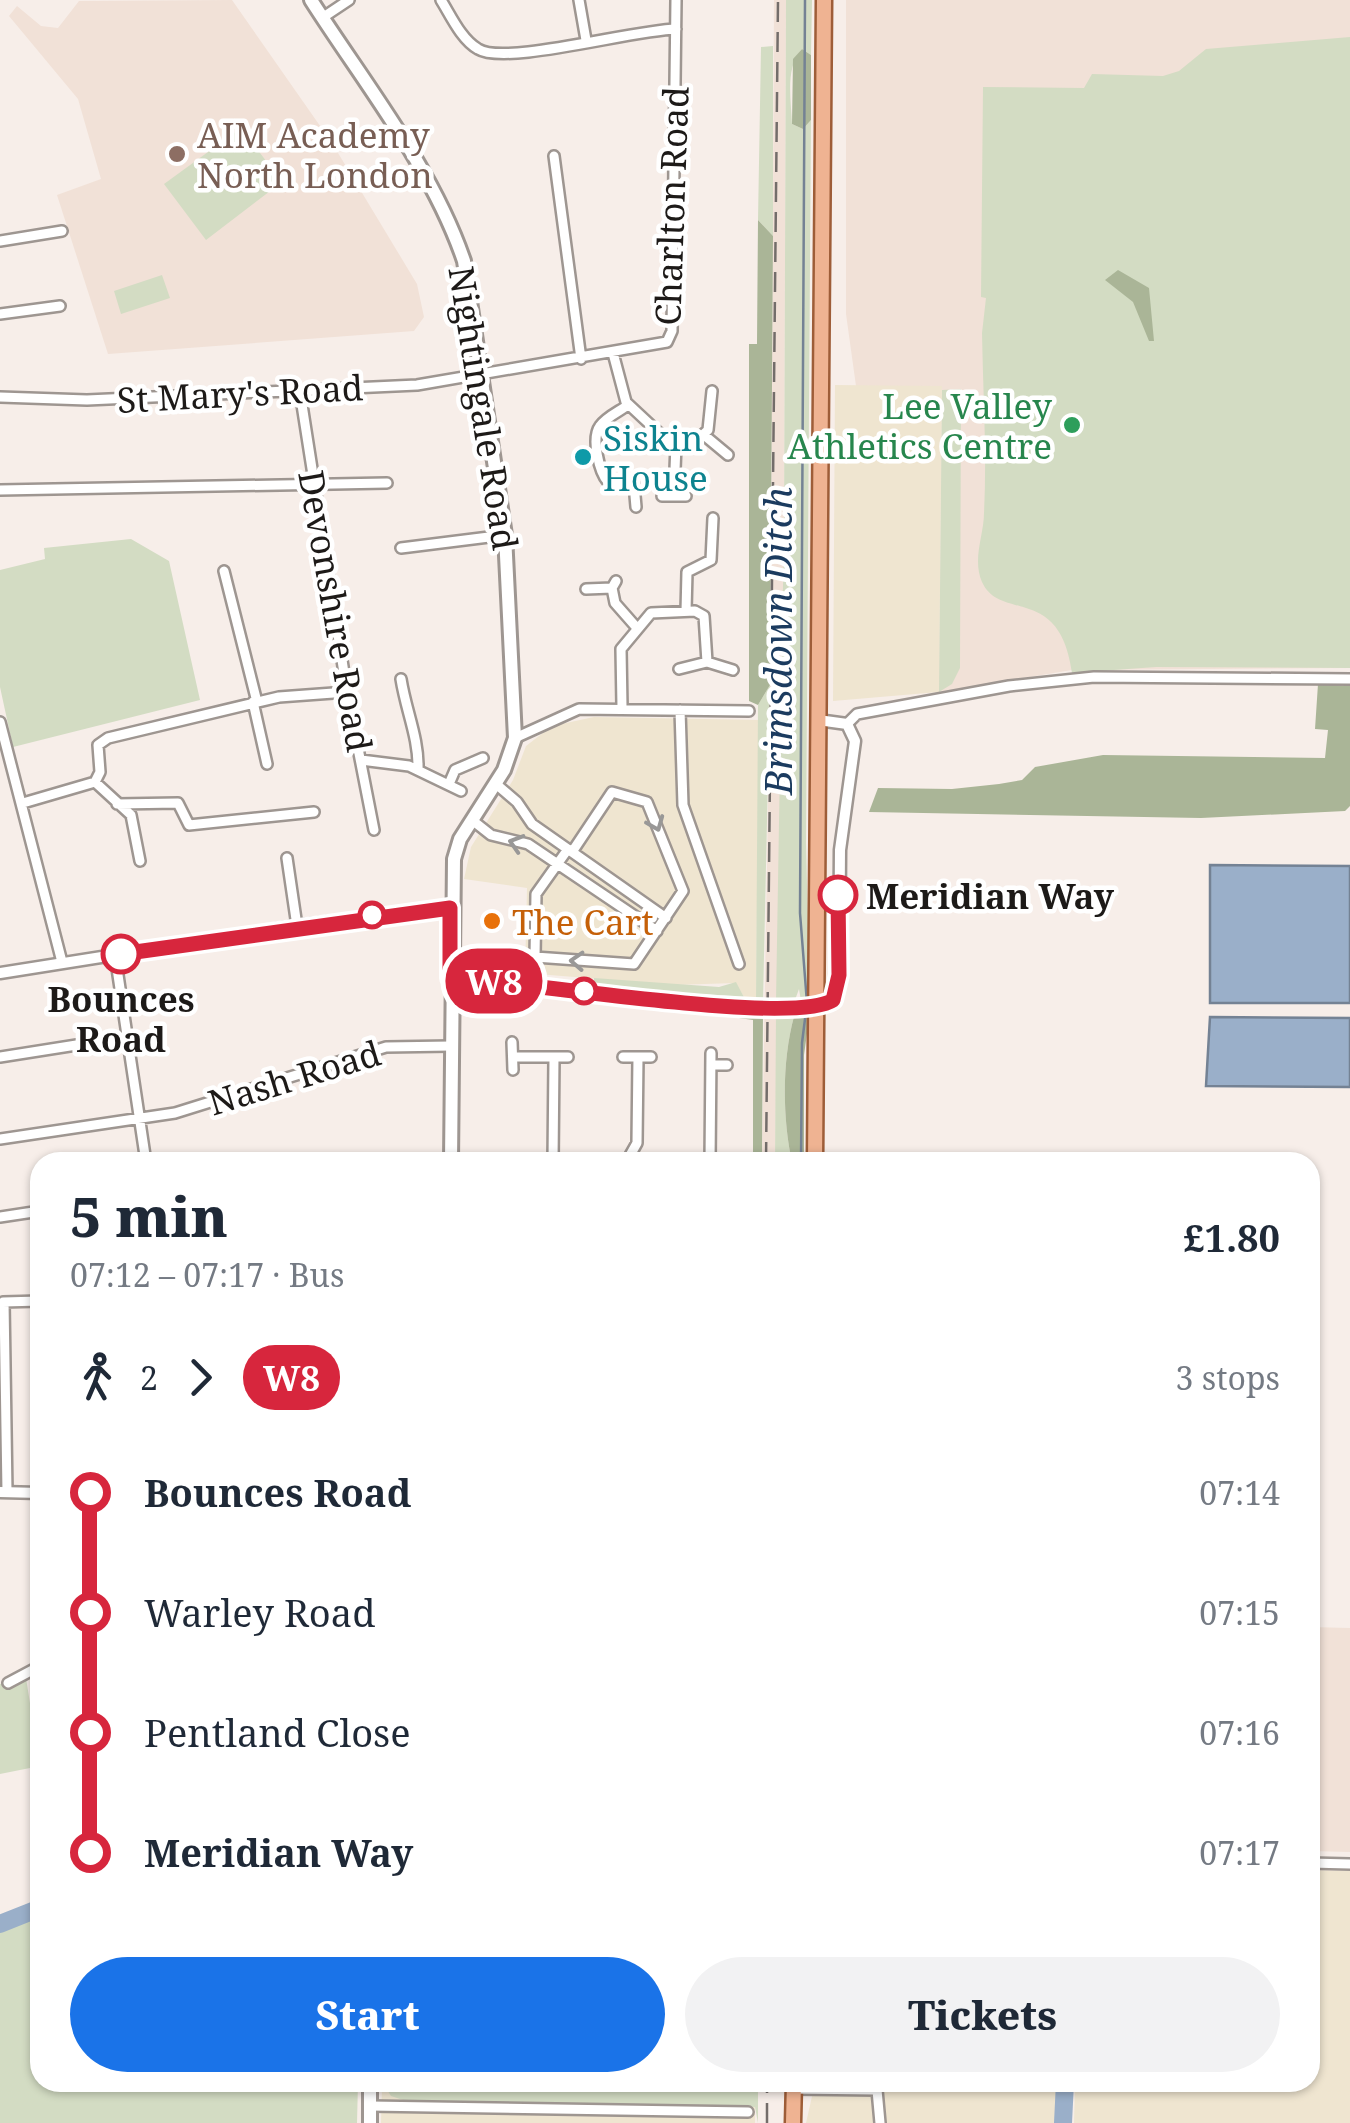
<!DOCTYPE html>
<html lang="en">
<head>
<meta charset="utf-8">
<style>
	:root { --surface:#fff; --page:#f2f2f3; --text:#1f2937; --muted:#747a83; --accent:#1a73e8 }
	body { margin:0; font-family:"Noto Serif",serif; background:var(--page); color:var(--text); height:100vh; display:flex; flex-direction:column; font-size:38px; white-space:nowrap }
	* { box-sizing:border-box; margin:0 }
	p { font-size:32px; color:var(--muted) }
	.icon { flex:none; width:55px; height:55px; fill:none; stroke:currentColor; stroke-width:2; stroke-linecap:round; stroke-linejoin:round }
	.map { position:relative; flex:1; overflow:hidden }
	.drawer { position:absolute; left:30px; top:1152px; width:1290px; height:940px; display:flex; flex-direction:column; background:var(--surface); border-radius:30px; box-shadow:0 2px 8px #0004 }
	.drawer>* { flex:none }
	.badge { padding:0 20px; border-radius:32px; font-size:35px; line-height:65px }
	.map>.badge { position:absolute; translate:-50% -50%; box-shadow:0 0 0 5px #fff }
	.legs { display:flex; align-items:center; gap:15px; height:110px; padding:0 40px; font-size:32px }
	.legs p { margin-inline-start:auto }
	.head { display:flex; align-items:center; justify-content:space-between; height:170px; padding:0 40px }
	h1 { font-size:55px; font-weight:800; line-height:75px }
	.button { display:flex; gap:20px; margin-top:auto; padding:20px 40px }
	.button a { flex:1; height:115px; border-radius:60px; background:var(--accent); color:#fff; font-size:40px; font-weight:800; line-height:115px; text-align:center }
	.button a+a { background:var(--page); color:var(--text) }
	ul { padding:0 40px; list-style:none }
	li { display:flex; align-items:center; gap:35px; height:120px; font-size:38px }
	li i { display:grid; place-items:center; width:15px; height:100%; margin:0 12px; background:currentColor }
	li i::after { content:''; width:25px; height:25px; margin:-12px; border:8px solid; border-radius:50%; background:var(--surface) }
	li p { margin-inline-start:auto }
	li:first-child i { background:linear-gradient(#0000 50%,currentColor 0) }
	li:last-child i { background:linear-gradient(currentColor 50%,#0000 0) }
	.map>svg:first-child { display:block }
	.built { fill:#f1e1d7 }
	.industrial { fill:#efe5d0 }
	.green { fill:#d3dcc3 }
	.forest { fill:#aab597 }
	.water { fill:#9aafc9; stroke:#748294; stroke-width:2.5 }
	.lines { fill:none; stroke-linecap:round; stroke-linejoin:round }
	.stream { stroke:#748294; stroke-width:2.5 }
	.river { stroke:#9aafc9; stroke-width:18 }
	.minor-casing { stroke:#9e9691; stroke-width:14 }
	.tertiary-casing { stroke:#9e9691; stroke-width:15 }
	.secondary-casing { stroke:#9e9691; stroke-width:18 }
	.primary-casing { stroke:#9e5d38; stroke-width:19 }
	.minor { stroke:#fff; stroke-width:9 }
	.tertiary { stroke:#fff; stroke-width:10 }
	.secondary { stroke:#fff; stroke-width:12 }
	.primary { stroke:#efb392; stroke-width:14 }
	.rail { stroke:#736d6a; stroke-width:2.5; stroke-dasharray:20 10; stroke-linecap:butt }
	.tertiary-bridge-casing { stroke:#9e9691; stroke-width:15; stroke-linecap:butt }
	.tertiary-bridge { stroke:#fff; stroke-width:10 }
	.oneway { stroke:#999897 }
	.line-1-casing { stroke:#fff; stroke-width:22 }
	.line-1 { stroke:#d7263d; stroke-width:15 }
	.education-dot { fill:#8d6e63; stroke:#fff; stroke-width:4 }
	.leisure-dot { fill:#2e9e5b; stroke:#fff; stroke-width:4 }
	.culture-dot { fill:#0f9aa8; stroke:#fff; stroke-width:4 }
	.stop-1-dot { fill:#fff; stroke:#d7263d; stroke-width:5 }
	.food-dot { fill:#e8710a; stroke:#fff; stroke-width:4 }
	.labels { text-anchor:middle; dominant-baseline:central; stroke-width:9; stroke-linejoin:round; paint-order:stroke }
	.education-label { font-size:35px; fill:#785e54; stroke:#fff; text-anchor:start }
	.street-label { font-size:35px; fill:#1d1a18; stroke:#fff }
	.leisure-label { font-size:35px; fill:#27864d; stroke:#fff; text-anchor:end }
	.culture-label { font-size:35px; fill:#0d838f; stroke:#fff; text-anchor:start }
	.stop-label { font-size:35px; font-weight:bold; fill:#1d1a18; stroke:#fff; text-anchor:start }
	.food-label { font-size:35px; fill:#c56008; stroke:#fff; text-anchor:start }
	.water-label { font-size:38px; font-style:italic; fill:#1b3b5f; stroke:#fff }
</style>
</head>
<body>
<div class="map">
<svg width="1350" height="2123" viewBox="0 0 1350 2123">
	<rect width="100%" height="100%" fill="#f7eee9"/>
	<path class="built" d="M232,0L332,143L417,284L424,317L414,331L108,354L57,195L101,179L78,99L9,16L17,6L41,26L58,28L79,1Z
		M774,0H786L784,526L775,1162H762L771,629Z
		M846,0H1350V668L1072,670L939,692L942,386H856L846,314Z
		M1310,1627L1350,1628V1852L1310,1851Z"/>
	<path class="industrial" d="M835,385L942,386L939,692L833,701Z
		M594,717L759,720L756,1001H746L736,983L673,985L525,973L527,888L464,879L471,847L513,780L526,746L552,726Z
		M1310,1870L1350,1871V2123H1074L1075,2083L1310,2082Z
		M815,2083H1065L1064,2123H806Z
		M382,2085L403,2100L755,2107V2123H381Z"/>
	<path class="green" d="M786,0H812L811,55L802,49C785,67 791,99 792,124L803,129L811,120L806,843L810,1012L803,1013L799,989L795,1000L776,1001L784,526Z
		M1350,37V668L1156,667L1072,673C1060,584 1000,622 982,582C972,559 984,535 984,513C987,453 983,393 982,333L986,298L981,297L983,87L1084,88L1092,74L1163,76L1179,71L1206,49Z
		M773,46V236L758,220L761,47Z
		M241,128L282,182L206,240L164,184Z
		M162,275L170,298L121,314L114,291Z
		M961,389L960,668L952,684L939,692L942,390Z
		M131,539L169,561L200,700L13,747L0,687V570L45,559L44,548Z
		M770,685L763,1001H756L758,705Z
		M594,978L719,987L736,982L746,1001L594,983Z
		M776,1013H795C782,1058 782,1116 792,1162H775Z
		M26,1678L40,1766L0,1774V1684Z
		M40,1917V2082L358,2083L357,2123H0V1932Z
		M382,2082L758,2083V2123L755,2107L403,2100L391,2096Z"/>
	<path class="forest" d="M802,49L811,55V120L803,129L792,124L793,59Z
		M758,220L773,236L770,685L758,705L749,701V344H757Z
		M1118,270L1149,288L1154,341H1149L1133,302L1105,280Z
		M1318,684L1350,686V806L1345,811L1201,818L869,812L878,788L952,789L999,784L1022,780L1035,767L1103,755L1325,758L1328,730L1315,729Z
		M810,1012L804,1055V1162H792C782,1116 782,1058 795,1013Z
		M763,1013L762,1157L753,1160V1020L732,1017Z"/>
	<path class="water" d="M1210,865L1350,866V1003H1210Z
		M1210,1017L1350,1018V1087L1206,1086Z"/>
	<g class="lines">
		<path class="stream" d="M805,0L800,913L807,1003
			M801,1162L802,1043L806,1011"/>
		<path class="river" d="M0,1924L40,1908
			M1063,2123L1065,2082"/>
		<g class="minor-casing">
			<path id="minor" d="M441,0C451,16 461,39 478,49C505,66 632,30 676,29
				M579,0L586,40
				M322,18L349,0
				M554,156L581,359
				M0,241L62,231
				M0,314L60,306
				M613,353L626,402L671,444L695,442L708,430L712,391
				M300,392L347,692L374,830
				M0,397L87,400L417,385L667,342L672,331L676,0
				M628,405C620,411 606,417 600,426C591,438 599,472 608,482L634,484L636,507
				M704,435L728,455
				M0,490L387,483
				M662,496H686
				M674,496L676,444
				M401,548L505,535
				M224,571L257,702
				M616,581L612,588L615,603L637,628
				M586,589L612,588
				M686,611L687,572L711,560L713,518
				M679,669L707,662L733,670
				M401,679C406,711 419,738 418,770
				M253,702L267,764
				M622,707L621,649L651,613L695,611L704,616L707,662
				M680,710L683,805L739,964
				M0,722L62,962
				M847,724L857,714L1009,686L1094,677L1350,679
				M515,738L579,709L749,711
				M361,760L409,766L461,791
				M95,782L131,815L140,861
				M449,784L455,770L483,758
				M496,784L517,802L532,824L666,918
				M23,803L95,782L100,772L98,745L108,738L279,697L347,692
				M117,804L178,803L189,825L314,812
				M472,820L491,835L528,844L657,931
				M568,849L536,894L535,957L634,964L683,891L647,802L612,792L572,852
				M287,858L297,926
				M115,955L146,1162
				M512,1042L513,1070
				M0,1057L127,1037
				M513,1057H568
				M623,1057H651
				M711,1065H727
				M0,1139L175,1113L386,1047L451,1046
				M628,1159L637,1143L638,1057
				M553,1162L554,1057
				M710,1162L711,1053
				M0,1217L40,1211
				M3,1302L40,1301
				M4,1302L7,1492
				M8,1683L40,1666
				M1310,1863L1350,1864
				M794,2089L877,2090L880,2123
				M370,2106L748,2112"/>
		</g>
		<g class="tertiary-casing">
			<path id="tertiary" d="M818,720L847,724L855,741L840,850L839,984L829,1003
				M0,973L297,926L450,907
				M450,978L744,1007
				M0,1492L40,1493"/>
		</g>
		<g class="secondary-casing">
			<path id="secondary" d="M311,0C364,83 432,167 464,261L505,535L515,738L504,770L460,839L454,859L451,1162
				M370,2123V2082"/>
		</g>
		<g class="primary-casing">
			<path id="primary" d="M815,1162L824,0
				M793,2123L794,2082"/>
		</g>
		<use href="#minor" class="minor"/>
		<use href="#tertiary" class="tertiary"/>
		<use href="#secondary" class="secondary"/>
		<use href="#primary" class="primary"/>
		<path class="rail" d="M766,1162L778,0
			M767,2123V2082"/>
		<g class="tertiary-bridge-casing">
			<path id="tertiary-bridge" d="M744,1007H814L829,1003"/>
		</g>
		<use href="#tertiary-bridge" class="tertiary-bridge"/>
	</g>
	<defs><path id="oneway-chevron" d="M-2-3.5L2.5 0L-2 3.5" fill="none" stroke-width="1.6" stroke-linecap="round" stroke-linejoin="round" transform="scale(2.5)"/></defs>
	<g class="oneway">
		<use href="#oneway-chevron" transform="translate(656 824) rotate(68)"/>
		<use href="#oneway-chevron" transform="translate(516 843) rotate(-163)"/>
		<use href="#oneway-chevron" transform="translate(577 961) rotate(-177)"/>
	</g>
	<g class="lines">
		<g class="line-1-casing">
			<path id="line-1" d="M121,954L450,908V978C516,980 793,1027 833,1000L839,975L838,895"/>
		</g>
		<use href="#line-1" class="line-1"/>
	</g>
	<circle class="education-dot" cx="177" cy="154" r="10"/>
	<circle class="leisure-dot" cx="1072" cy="425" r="10"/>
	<circle class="culture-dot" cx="583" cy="457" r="10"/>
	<g class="stop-1-dot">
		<circle cx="838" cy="895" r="18"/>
		<circle cx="372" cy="915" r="12"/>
		<circle cx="121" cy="954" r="18"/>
		<circle cx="584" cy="991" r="12"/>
	</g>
	<circle class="food-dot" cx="492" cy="921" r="10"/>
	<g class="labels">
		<g class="education-label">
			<text x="197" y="134">AIM Academy<tspan x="197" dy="40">North London</tspan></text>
		</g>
		<g class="street-label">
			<text transform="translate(671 206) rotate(-88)">Charlton Road</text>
			<text transform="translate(240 393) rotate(-3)">St Mary's Road</text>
			<text transform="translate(484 408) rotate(81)">Nightingale Road</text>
			<text transform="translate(336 611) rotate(80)">Devonshire Road</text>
			<text transform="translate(294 1077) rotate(-17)">Nash Road</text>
		</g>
		<g class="leisure-label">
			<text x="1052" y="405">Lee Valley<tspan x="1052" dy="40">Athletics Centre</tspan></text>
		</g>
		<g class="culture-label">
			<text x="603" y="437">Siskin<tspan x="603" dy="40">House</tspan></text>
		</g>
		<g class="stop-label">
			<text x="866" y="895">Meridian Way</text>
			<text x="121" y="998" text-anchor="middle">Bounces<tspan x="121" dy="40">Road</tspan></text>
		</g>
		<g class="food-label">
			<text x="512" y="921">The Cart</text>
		</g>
		<g class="water-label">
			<text transform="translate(777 641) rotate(-90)">Brimsdown Ditch</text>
		</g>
	</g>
</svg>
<b class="badge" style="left:494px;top:981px;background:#d7263d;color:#fff">W8</b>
<section class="drawer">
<div class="head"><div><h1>5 min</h1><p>07:12 – 07:17 · Bus</p></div><b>£1.80</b></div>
<div class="legs"><svg class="icon" aria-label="walk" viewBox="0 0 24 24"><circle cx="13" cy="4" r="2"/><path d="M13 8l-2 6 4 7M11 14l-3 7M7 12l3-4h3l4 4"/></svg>2<svg class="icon" aria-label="forward" viewBox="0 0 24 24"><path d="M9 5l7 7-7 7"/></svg><b class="badge" style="background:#d7263d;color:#fff">W8</b><p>3 stops</p></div>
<ul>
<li><i style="color:#d7263d"></i><b>Bounces Road</b><p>07:14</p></li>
<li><i style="color:#d7263d"></i><span>Warley Road</span><p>07:15</p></li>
<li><i style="color:#d7263d"></i><span>Pentland Close</span><p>07:16</p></li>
<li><i style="color:#d7263d"></i><b>Meridian Way</b><p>07:17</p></li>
</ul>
<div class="button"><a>Start</a><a>Tickets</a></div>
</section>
</div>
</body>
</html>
